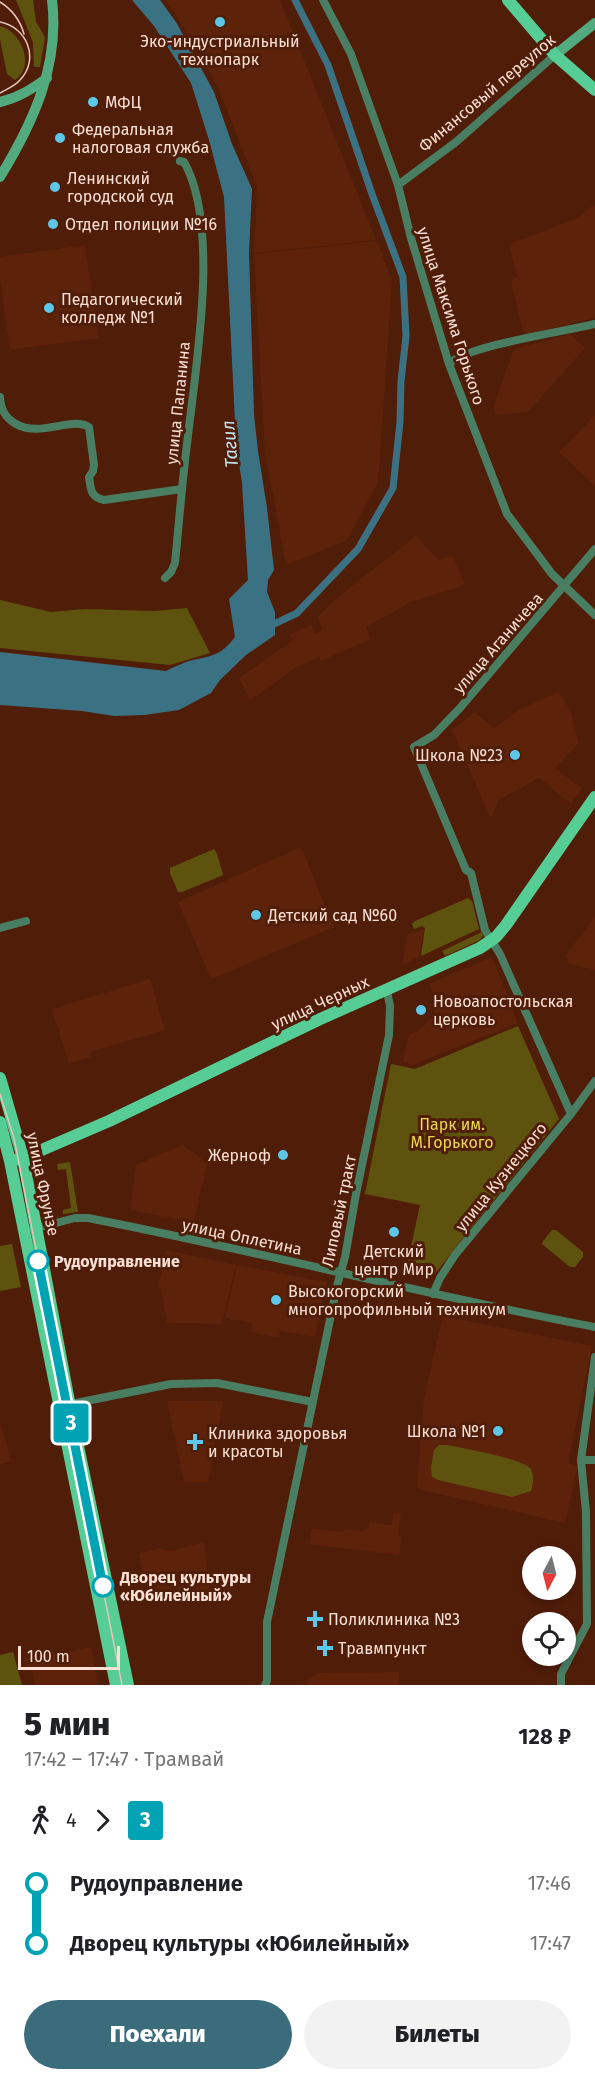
<!DOCTYPE html>
<html lang="ru">
<head>
<meta charset="utf-8">
<style>
	:root { --surface:#fff; --page:#f2f2f2; --text:#202124; --muted:#757577; --accent:#3b6c7c }
	body { margin:0; font-family:"Fira Sans",sans-serif; background:var(--page); color:var(--text); height:100vh; display:flex; flex-direction:column; font-size:22px; white-space:nowrap }
	* { box-sizing:border-box; margin:0 }
	p { font-size:20px; color:var(--muted) }
	.icon { flex:none; width:33px; height:33px; fill:none; stroke:currentColor; stroke-width:2; stroke-linecap:round; stroke-linejoin:round }
	.map { position:relative; height:1685px; overflow:hidden }
	.drawer { display:flex; flex-direction:column; background:var(--surface); flex:1 }
	.drawer>* { flex:none }
	.badge { padding:0 12px; border-radius:4px; font-size:21px; line-height:39px }
	.needle { width:39px; rotate:187deg }
	.buttons { position:absolute; left:522px; top:1546px; display:grid; gap:12px }
	.buttons a { display:grid; place-items:center; width:54px; height:54px; border-radius:50%; background:var(--surface); box-shadow:0 3px 9px #0003; font-size:30px }
	.scale { position:absolute; left:18px; bottom:15px; width:102px; box-sizing:border-box; padding-left:6px; border:3px solid #fbe0d6; border-top:0; font-size:16px; line-height:21px; white-space:nowrap; color:#fbe0d6; -webkit-text-stroke:4px #501d09; paint-order:stroke }
	.map>.badge { position:absolute; translate:-50% -50%; box-shadow:0 0 0 3px #fff }
	.legs { display:flex; align-items:center; gap:9px; height:66px; padding:0 24px; font-size:20px }
	.legs p { margin-inline-start:auto }
	.headline { display:flex; align-items:center; justify-content:space-between; height:102px; padding:0 24px }
	h1 { font-size:33px; font-weight:800; line-height:45px }
	.primary-button { display:flex; gap:12px; margin-top:auto; padding:12px 24px }
	.primary-button a { flex:1; height:69px; border-radius:36px; background:var(--accent); color:#fff; font-size:24px; font-weight:800; line-height:69px; text-align:center }
	.primary-button a+a { background:var(--page); color:var(--text) }
	ul { padding:0 24px; list-style:none }
	li { display:flex; align-items:center; gap:21px; height:60px; font-size:22px }
	li i { display:grid; place-items:center; width:9px; height:100%; margin:0 8px; background:currentColor }
	li i::after { content:''; width:15px; height:15px; margin:-8px; border:4px solid; border-radius:50%; background:var(--surface) }
	li p { margin-inline-start:auto }
	li:first-child i { background:linear-gradient(#0000 50%,currentColor 0) }
	li:last-child i { background:linear-gradient(currentColor 50%,#0000 0) }
	.map>svg:first-child { display:block }
	.built { fill:#5d220a }
	.green { fill:#5e530e }
	.water { fill:#3b7283 }
	.lines { fill:none; stroke-linecap:round; stroke-linejoin:round }
	.canal { stroke:#3b7283; stroke-width:7 }
	.street { stroke:#497e63; stroke-width:8 }
	.secondary { stroke:#52ab7f; stroke-width:10 }
	.primary { stroke:#55cd95; stroke-width:12 }
	.tram { stroke:#e4c5ba; stroke-width:1.5 }
	.line-1-casing { stroke:#fff; stroke-width:14 }
	.line-1 { stroke:#00a3b4; stroke-width:9 }
	.poi-dot { fill:#5cc7e7; stroke:#501d09; stroke-width:2 }
	.stop-1-dot { fill:#fff; stroke:#00a3b4; stroke-width:3 }
	.labels { text-anchor:middle; dominant-baseline:central; stroke-width:6; stroke-linejoin:round; paint-order:stroke }
	.poi-label { font-size:16px; fill:#fbe0d6; stroke:#501d09; text-anchor:start }
	.street-label { font-size:16px; fill:#fbe0d6; stroke:#501d09 }
	.park-label { font-size:16px; fill:#ecd751; stroke:#501d09 }
	.stop-label { font-size:16px; font-weight:bold; fill:#fbe0d6; stroke:#501d09; text-anchor:start }
	.water-label { font-size:18px; font-style:italic; fill:#c4e5f0; stroke:#501d09 }
</style>
</head>
<body>
<div class="map">
<svg width="595" height="1685" viewBox="0 0 595 1685">
	<rect width="100%" height="100%" fill="#501d09"/>
	<path class="built" d="M165,0H280L376,240L254,253L257,187L219,90L198,48Z
		M593,205L595,207V318L524,335L511,281L517,276L509,244L578,218Z
		M377,241L392,281L378,482L347,540L286,565L265,452L254,254Z
		M85,245L98,338L10,350L0,278V257Z
		M570,334L585,348L528,412L495,415L494,405L514,349Z
		M595,415V486L559,452Z
		M416,536L438,559L453,556L465,585L411,602L366,627L371,639L321,661L319,657L295,668L250,700L239,678L292,641L290,634L311,625L316,634L323,630L318,616L344,592Z
		M558,692L570,709L579,743L555,768L582,788L571,804L539,778L498,800L491,819L452,730L475,712L494,728L519,710Z
		M301,847L334,927L211,979L178,902Z
		M595,916V970L568,963L566,955Z
		M424,929L419,957L402,965L407,935Z
		M492,957L518,1023L412,1065L403,1062L409,1034L419,1030L435,1014L432,991L429,984Z
		M150,979L165,1030L90,1052L91,1057L69,1063L52,1009Z
		M182,1145L207,1163L194,1222L130,1210L136,1165Z
		M166,1250L236,1265L222,1324L167,1323L161,1288L158,1287Z
		M237,1265L327,1282L315,1337L280,1331L279,1338L251,1332L252,1323L225,1318Z
		M443,1316L592,1346L568,1463L578,1466L565,1523L417,1489L424,1398Z
		M167,1401H223L208,1482H184Z
		M0,1421L11,1462L0,1464Z
		M393,1512L401,1513L398,1533L401,1540L399,1555L309,1544L312,1528L343,1532L344,1529L363,1531L368,1529L369,1522L392,1525Z
		M204,1542L210,1595L149,1604L139,1553L162,1548V1550L172,1551Z
		M91,1647L98,1685H35L32,1668L26,1669L24,1658L61,1651L63,1653Z
		M399,1672V1685H308V1678L319,1673Z"/>
	<path class="green" d="M16,0H33L36,22L45,37L40,67H34L33,42Z
		M0,26C21,31 36,66 15,80L7,74L0,39Z
		M0,600L51,612L85,609L155,611L187,608L210,653L170,665L0,648Z
		M214,849L217,854L223,875L182,892H178L170,873V868Z
		M468,898L472,901L479,929L421,956L425,928L422,926L414,929L412,924L415,921Z
		M482,932L483,936L478,941L445,956L442,951Z
		M518,1026L559,1119L433,1276L406,1269L420,1205L365,1194L391,1064L415,1069Z
		M70,1162L78,1212L63,1214V1210L71,1208L66,1169L58,1170L57,1164Z
		M552,1230H556L583,1252V1257L575,1267H570L542,1244L543,1241Z
		M12,1244L21,1287L0,1291V1246Z
		M439,1445H448C465,1449 520,1458 530,1468C535,1475 533,1484 531,1491L512,1497L438,1480L432,1477L431,1468L434,1450Z
		M13,1652L22,1685H0V1655Z"/>
	<path class="water" d="M132,0H160L176,22L214,92L232,144L252,189L249,253L254,415L258,451L267,508L274,570L268,580L267,592L275,612V635L246,655L220,680L211,693L179,710L145,715L114,716L82,711L0,705V652L166,671C173,667 181,664 189,661C211,656 221,656 235,637L229,599L248,580L242,483L236,443L224,197L209,140L191,83L154,26Z"/>
	<g class="lines">
		<path class="canal" d="M266,628L297,613L358,549L393,488L400,422L401,381L406,336L403,277L372,194L328,65L295,0"/>
		<path class="street" d="M323,0L351,54L398,185L411,238L449,364L507,514L552,574L595,615
			M398,185L456,142L555,55
			M449,364C469,345 563,332 595,324
			M0,397C1,409 4,417 16,424C40,438 72,416 89,427L94,465L93,471L89,477C91,489 90,497 104,500L182,489
			M165,578L171,572L175,563C179,523 182,483 187,444C195,371 221,226 184,162L180,161
			M0,928L26,921
			M571,1114L500,954L485,930L471,873L466,870L414,747L434,735L460,708L595,549
			M33,1229L75,1218H88C258,1251 425,1295 595,1327
			M433,1294L440,1278L455,1255L571,1114L595,1081
			M66,1405L171,1384L217,1383L313,1402
			M581,1460H595
			M265,1685L267,1681V1622L337,1286L345,1257L356,1194L389,1035L390,1006L387,991
			M561,1685V1674L587,1624L586,1512L581,1460L595,1357"/>
		<path class="secondary" d="M555,55L595,23
			M0,102C18,98 32,89 47,78
			M0,177C33,123 60,65 52,0"/>
		<path class="primary" d="M508,0L555,55L595,90
			M0,1078L23,1158L72,1417L128,1685
			M0,1122L10,1161L116,1685
			M10,1161L23,1158L109,1121L318,1020L480,948L496,937L506,925L595,797"/>
		<path class="tram" d="M0,2C13,10 20,20 24,34
			M0,22C27,27 40,59 20,80C15,86 7,89 0,93
			M0,1094L14,1138L122,1685"/>
	</g>
	<g class="lines">
		<g class="line-1-casing">
			<path id="line-1" d="M38,1261L103,1586"/>
		</g>
		<use href="#line-1" class="line-1"/>
	</g>
	<g class="poi-dot">
		<circle cx="220" cy="22" r="6"/>
		<circle cx="93" cy="102" r="6"/>
		<circle cx="60" cy="138" r="6"/>
		<circle cx="55" cy="187" r="6"/>
		<circle cx="53" cy="224" r="6"/>
		<circle cx="49" cy="308" r="6"/>
		<circle cx="515" cy="755" r="6"/>
		<circle cx="256" cy="915" r="6"/>
		<circle cx="421" cy="1010" r="6"/>
		<circle cx="283" cy="1155" r="6"/>
		<circle cx="394" cy="1232" r="6"/>
		<circle cx="276" cy="1300" r="6"/>
		<circle cx="498" cy="1431" r="6"/>
		<path d="M192 1433h6v6h6v6h-6v6h-6v-6h-6v-6h6z"/>
		<path d="M312 1610h6v6h6v6h-6v6h-6v-6h-6v-6h6z"/>
		<path d="M322 1639h6v6h6v6h-6v6h-6v-6h-6v-6h6z"/>
	</g>
	<g class="stop-1-dot">
		<circle cx="38" cy="1261" r="10"/>
		<circle cx="103" cy="1586" r="10"/>
	</g>
	<g class="labels">
		<g class="poi-label">
			<text x="220" y="41" text-anchor="middle">Эко-индустриальный<tspan x="220" dy="18">технопарк</tspan></text>
			<text x="105" y="102">МФЦ</text>
			<text x="72" y="129">Федеральная<tspan x="72" dy="18">налоговая служба</tspan></text>
			<text x="67" y="178">Ленинский<tspan x="67" dy="18">городской суд</tspan></text>
			<text x="65" y="224">Отдел полиции №16</text>
			<text x="61" y="299">Педагогический<tspan x="61" dy="18">колледж №1</tspan></text>
			<text x="503" y="755" text-anchor="end">Школа №23</text>
			<text x="268" y="915">Детский сад №60</text>
			<text x="433" y="1001">Новоапостольская<tspan x="433" dy="18">церковь</tspan></text>
			<text x="271" y="1155" text-anchor="end">Жерноф</text>
			<text x="394" y="1251" text-anchor="middle">Детский<tspan x="394" dy="18">центр Мир</tspan></text>
			<text x="288" y="1291">Высокогорский<tspan x="288" dy="18">многопрофильный техникум</tspan></text>
			<text x="486" y="1431" text-anchor="end">Школа №1</text>
			<text x="208" y="1433">Клиника здоровья<tspan x="208" dy="18">и красоты</tspan></text>
			<text x="328" y="1619">Поликлиника №3</text>
			<text x="338" y="1648">Травмпункт</text>
		</g>
		<g class="street-label">
			<text transform="translate(487 93) rotate(-40)">Финансовый переулок</text>
			<text transform="translate(451 316) rotate(72)">улица Максима Горького</text>
			<text transform="translate(178 403) rotate(-84)">улица Папанина</text>
			<text transform="translate(498 643) rotate(-49)">улица Аганичева</text>
			<text transform="translate(320 1003) rotate(-25)">улица Черных</text>
			<text transform="translate(501 1177) rotate(-51)">улица Кузнецкого</text>
			<text transform="translate(43 1184) rotate(78)">улица Фрунзе</text>
			<text transform="translate(339 1211) rotate(-78)">Липовый тракт</text>
			<text transform="translate(242 1237) rotate(12)">улица Оплетина</text>
		</g>
		<g class="park-label">
			<text x="452" y="1124">Парк им.<tspan x="452" dy="18">М.Горького</tspan></text>
		</g>
		<g class="stop-label">
			<text x="54" y="1261">Рудоуправление</text>
			<text x="120" y="1577">Дворец культуры<tspan x="120" dy="18">«Юбилейный»</tspan></text>
		</g>
		<g class="water-label">
			<text transform="translate(230 444) rotate(-95)">Тагил</text>
		</g>
	</g>
</svg>
<div class="buttons">
<a><svg class="needle" viewBox="-14 -14 28 28"><path d="M0-13l5 13h-10z" fill="#e53935"/><path d="M0 13l5-13h-10z" fill="#757577"/></svg></a>
<a><svg class="icon" aria-label="locate" viewBox="0 0 24 24"><circle cx="12" cy="12" r="6"/><path d="M12 2v4M12 18v4M2 12h4M18 12h4"/></svg></a>
</div>
<div class="scale">100 m</div>
<b class="badge" style="left:71px;top:1423px;background:#00a3b4;color:#fff">3</b>
</div>
<section class="drawer">
<div class="headline"><div><h1>5 мин</h1><p>17:42 – 17:47 · Трамвай</p></div><b>128 ₽</b></div>
<div class="legs"><svg class="icon" aria-label="walk" viewBox="0 0 24 24"><circle cx="13" cy="4" r="2"/><path d="M13 8l-2 6 4 7M11 14l-3 7M7 12l3-4h3l4 4"/></svg>4<svg class="icon" aria-label="forward" viewBox="0 0 24 24"><path d="M9 5l7 7-7 7"/></svg><b class="badge" style="background:#00a3b4;color:#fff">3</b></div>
<ul>
<li><i style="color:#00a3b4"></i><b>Рудоуправление</b><p>17:46</p></li>
<li><i style="color:#00a3b4"></i><b>Дворец культуры «Юбилейный»</b><p>17:47</p></li>
</ul>
<div class="primary-button"><a>Поехали</a><a>Билеты</a></div>
</section>
</body>
</html>
